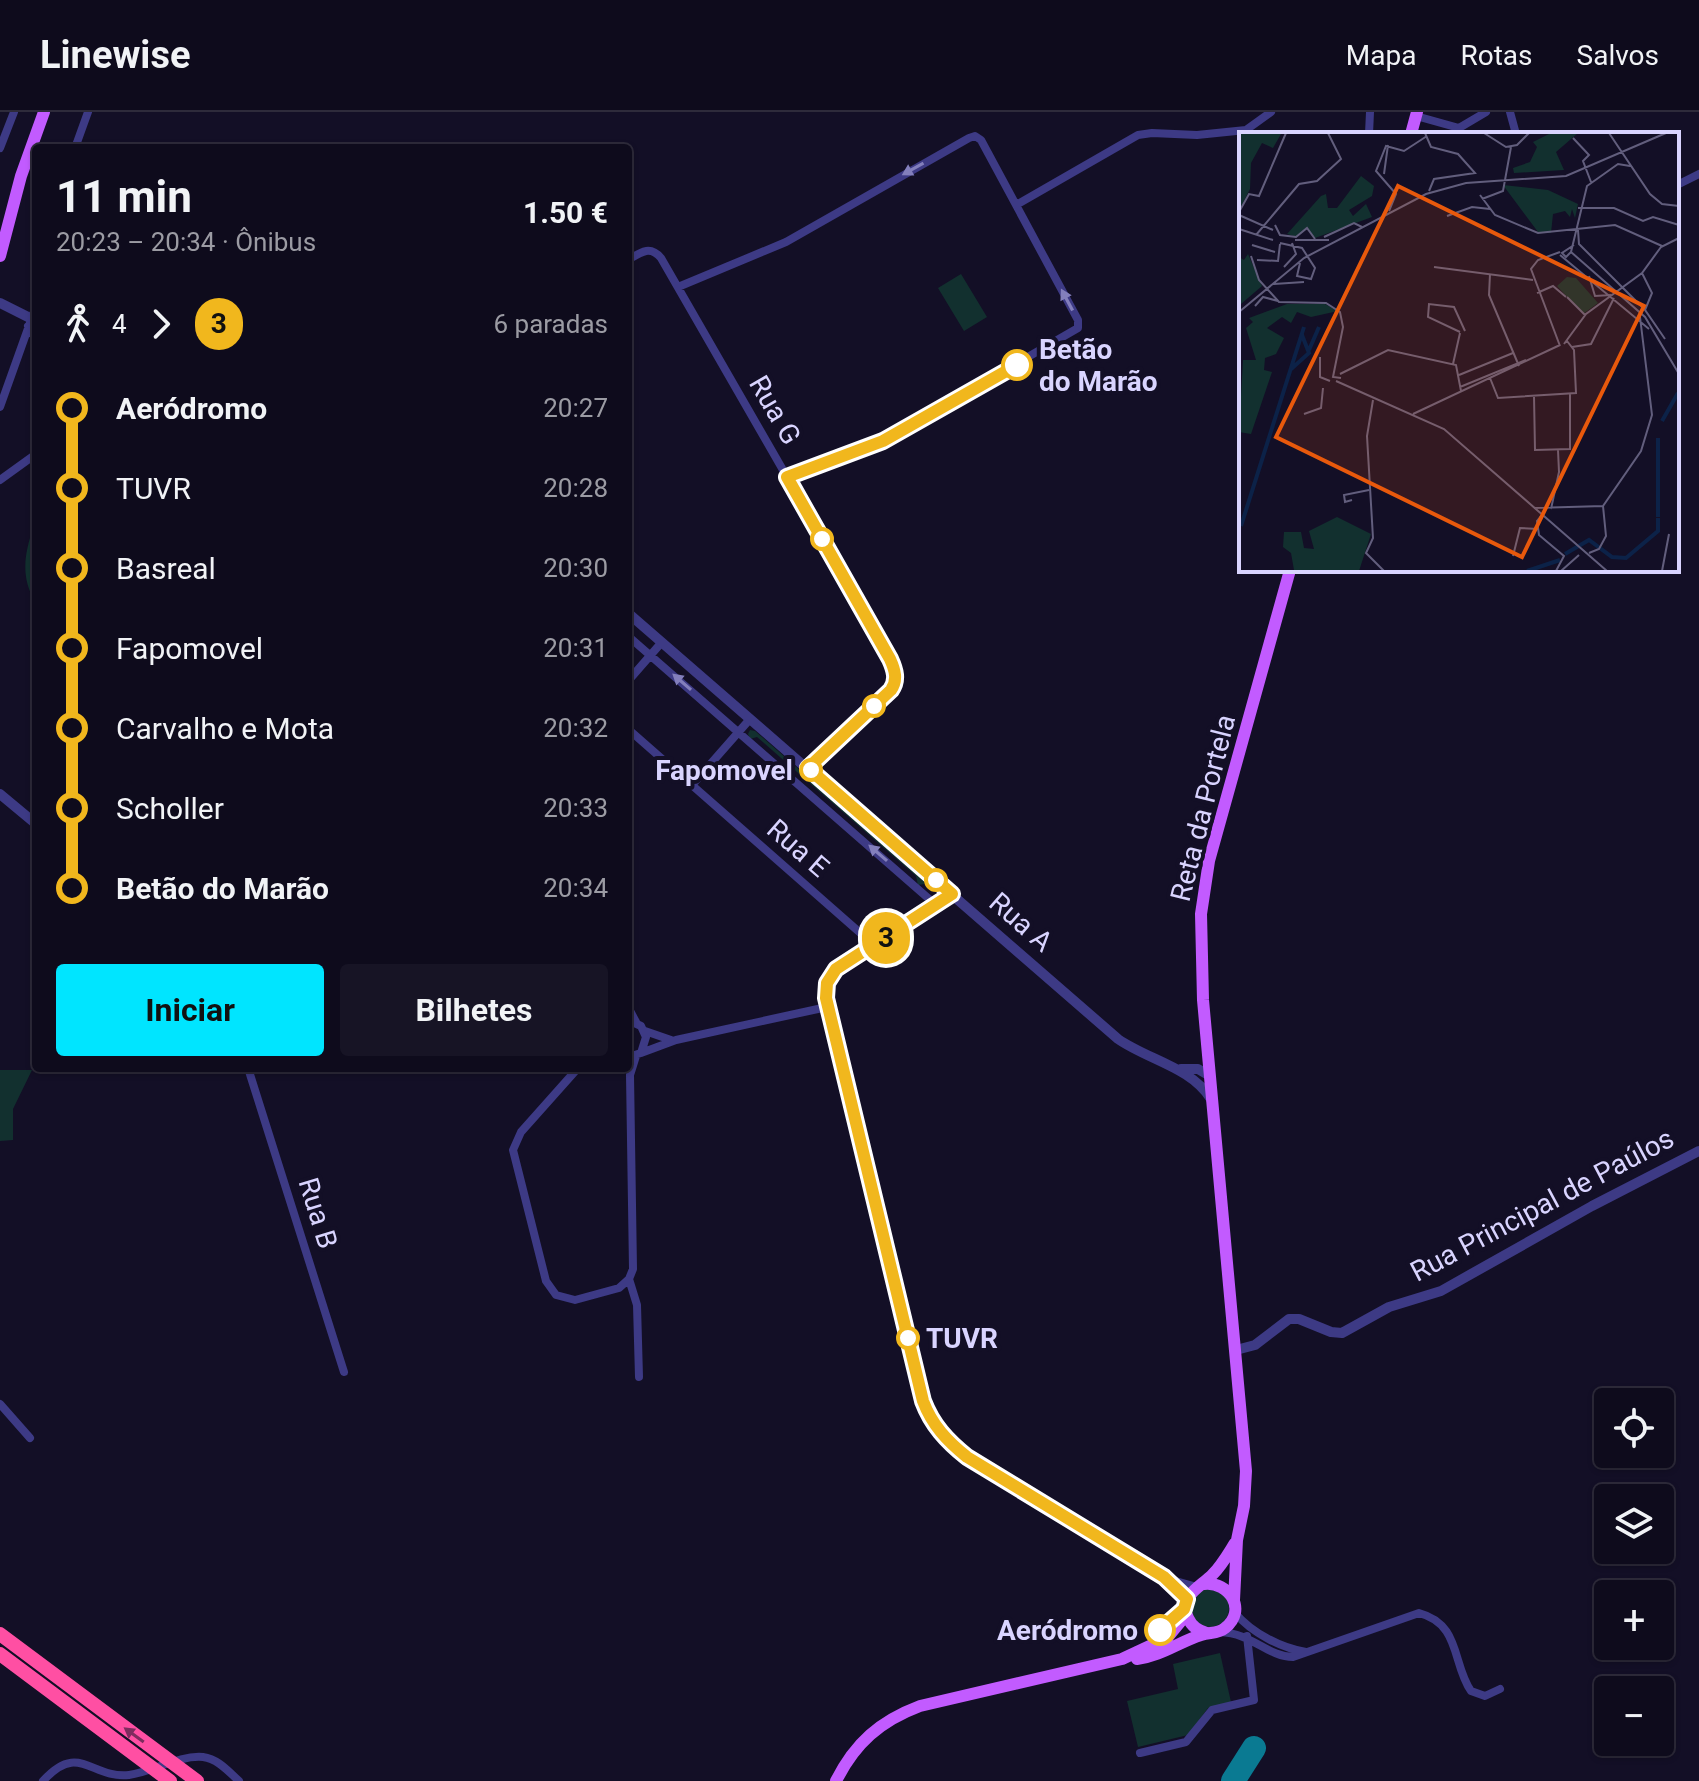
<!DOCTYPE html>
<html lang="pt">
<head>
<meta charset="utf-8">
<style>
	:root { --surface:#0e0b1c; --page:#171425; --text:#f1f3f6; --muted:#9b9ba3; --line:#2e2b3b; --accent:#00e5ff }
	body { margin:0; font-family:Roboto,sans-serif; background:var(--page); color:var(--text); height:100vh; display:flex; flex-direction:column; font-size:30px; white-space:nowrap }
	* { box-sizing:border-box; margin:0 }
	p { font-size:26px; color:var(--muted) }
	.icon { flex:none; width:44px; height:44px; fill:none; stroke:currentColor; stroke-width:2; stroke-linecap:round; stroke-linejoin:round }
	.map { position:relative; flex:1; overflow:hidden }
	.panel { position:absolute; left:32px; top:32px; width:600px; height:928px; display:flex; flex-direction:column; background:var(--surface); border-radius:8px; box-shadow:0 2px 6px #0004,0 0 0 2px var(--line) }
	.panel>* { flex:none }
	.badge { padding:0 16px; border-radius:26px; font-size:28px; line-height:52px }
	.controls { position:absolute; left:1594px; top:1276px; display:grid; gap:16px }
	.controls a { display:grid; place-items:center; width:80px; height:80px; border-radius:8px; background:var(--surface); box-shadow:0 2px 6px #0004,0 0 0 2px var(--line); font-size:40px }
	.map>.badge { position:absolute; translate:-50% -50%; box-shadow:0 0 0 4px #fff }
	.legs { display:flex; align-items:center; gap:12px; height:88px; padding:0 24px; font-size:26px }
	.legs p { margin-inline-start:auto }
	.summary { display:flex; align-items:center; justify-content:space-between; height:136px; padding:0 24px }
	h1 { font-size:44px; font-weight:700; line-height:60px }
	.action { display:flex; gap:16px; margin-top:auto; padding:16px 24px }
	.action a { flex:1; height:92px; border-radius:8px; background:var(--accent); color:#111; font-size:32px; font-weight:700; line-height:92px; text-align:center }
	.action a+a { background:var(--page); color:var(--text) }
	ul { padding:0 24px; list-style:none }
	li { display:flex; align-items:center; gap:28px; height:80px; font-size:30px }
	li i { display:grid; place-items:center; width:12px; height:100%; margin:0 10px; background:currentColor }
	li i::after { content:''; width:20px; height:20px; margin:-10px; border:6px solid; border-radius:50%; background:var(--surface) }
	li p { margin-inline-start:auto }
	li:first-child i { background:linear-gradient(#0000 50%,currentColor 0) }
	li:last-child i { background:linear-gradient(currentColor 50%,#0000 0) }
	header { display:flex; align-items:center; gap:48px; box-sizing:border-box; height:112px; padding:0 40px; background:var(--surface); border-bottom:2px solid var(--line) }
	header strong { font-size:38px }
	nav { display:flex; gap:44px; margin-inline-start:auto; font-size:28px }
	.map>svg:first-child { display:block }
	.green { fill:#12302f }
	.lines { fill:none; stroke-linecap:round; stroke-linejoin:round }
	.taxiway { stroke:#0a7a92; stroke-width:24 }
	.minor { stroke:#3d3a85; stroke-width:8 }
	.tertiary { stroke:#3d3a85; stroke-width:10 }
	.primary { stroke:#c25bff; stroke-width:12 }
	.motorway-bridge { stroke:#ff4fa3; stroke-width:14 }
	.oneway { fill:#837fbc }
	.oneway2 { fill:#7d2c5e }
	.line-1-casing { stroke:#fff; stroke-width:18 }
	.line-1 { stroke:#f1b71d; stroke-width:12 }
	.stop-1-dot { fill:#fff; stroke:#f1b71d; stroke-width:4 }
	.labels { text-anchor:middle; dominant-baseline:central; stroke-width:8; stroke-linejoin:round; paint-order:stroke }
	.stop-label { font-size:28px; font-weight:bold; fill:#d9d4ff; stroke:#130f26; text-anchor:start }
	.street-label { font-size:28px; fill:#d9d4ff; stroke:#130f26 }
	.inset-river { fill:none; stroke:#0c2248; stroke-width:4 }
	.inset-road { fill:none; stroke:#625e7d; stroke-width:2 }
	.view { fill:#e8590c; fill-opacity:0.15; stroke:#e8590c; stroke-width:4 }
	.inset-edge { fill:none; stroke:#d9d4ff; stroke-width:4 }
</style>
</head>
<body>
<header>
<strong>Linewise</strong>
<nav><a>Mapa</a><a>Rotas</a><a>Salvos</a></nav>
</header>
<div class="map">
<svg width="1699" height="1669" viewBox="0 0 1699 1669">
	<rect width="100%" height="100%" fill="#130f26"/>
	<path class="green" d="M961,162L987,205L964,219L938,176Z
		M36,407V491C18,462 26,437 36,407Z
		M750,618L755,619L925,767V772L918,773L916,764L757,625L750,627L748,622Z
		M0,958H32L13,997V1028L0,1029Z
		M1191 1496a19 19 0 1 1 38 0a19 19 0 1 1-38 0Z
		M1220,1541L1231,1590L1208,1596L1188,1623L1138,1635L1127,1589L1178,1577L1173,1552Z"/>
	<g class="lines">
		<path class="taxiway" d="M1233,1669L1254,1636"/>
		<path class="minor" d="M1510,0L1516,22
			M1416,4L1459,16L1486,0
			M1369,22L1370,0
			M0,36L14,0
			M75,36L88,0
			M1677,73L1699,62
			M1016,93L1138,23L1152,21L1197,23L1246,18L1271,0
			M628,148C641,140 650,133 661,146L787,365L894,557L895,571L891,578L808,656
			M36,160V180
			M678,175L786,130L969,26L975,24L981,28L1078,208V216L883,329L787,365
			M28,214L36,228
			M0,295L36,194
			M0,368L36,342
			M628,524L936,793
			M628,569L662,530
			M628,617L874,833
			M692,673L750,607
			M952,782L836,857C825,868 825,880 827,895L923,1289L937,1317L967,1345L1164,1465L1187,1487
			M628,895L636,910
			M628,908L641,914L646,925L641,941L628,945
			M645,919L671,928
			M641,941L676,928L827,895
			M248,956L344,1260
			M578,956L521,1020L513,1038L546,1169L556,1183L575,1188L619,1176L629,1167L633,1157L630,963L636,944
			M629,1167L637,1193L639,1265
			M0,1292L30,1326
			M1165,1466L1197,1475
			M1235,1501C1252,1521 1281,1536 1306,1540
			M1220,1520C1252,1521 1268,1545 1293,1545L1419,1501C1461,1512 1452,1552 1471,1579L1485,1584L1500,1577
			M1140,1641L1186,1630L1212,1598L1254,1588L1247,1524
			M43,1669C79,1629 91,1667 129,1663C153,1660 178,1643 203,1645C218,1647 228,1659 239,1669"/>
		<path class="tertiary" d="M0,191L36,209
			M628,501L1118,927C1148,948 1191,955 1211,987
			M0,682L36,712
			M1181,957H1198L1210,964
			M1236,1238L1255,1233L1289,1207H1299L1331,1220L1342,1221L1389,1195L1441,1179L1592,1094L1699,1039"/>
		<path class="primary" d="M1411,22L1417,0
			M0,144L21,64L44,0
			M1234,1488L1237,1428L1244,1394L1246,1359L1203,888L1201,802L1209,749L1290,458
			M1207,1521C1198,1519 1192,1515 1188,1506C1177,1484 1201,1475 1213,1462C1222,1453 1228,1442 1235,1431
			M1137,1547C1161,1544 1179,1530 1201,1523C1210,1520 1218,1522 1225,1516C1248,1498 1229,1469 1204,1472
			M836,1669C855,1631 880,1609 920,1594L1122,1547L1167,1526L1186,1503"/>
		<path class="motorway-bridge" d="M0,1522L197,1669
			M0,1542L170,1669"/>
	</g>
	<defs><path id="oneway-solid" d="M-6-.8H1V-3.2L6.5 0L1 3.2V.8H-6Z" transform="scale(2)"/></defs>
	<g class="oneway">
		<use href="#oneway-solid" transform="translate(913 57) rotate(151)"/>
		<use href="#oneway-solid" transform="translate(1067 188) rotate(-118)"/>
		<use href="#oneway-solid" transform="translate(682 570) rotate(-139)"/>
		<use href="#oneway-solid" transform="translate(878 741) rotate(-139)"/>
	</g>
	<use class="oneway2" href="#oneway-solid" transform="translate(134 1623) rotate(-144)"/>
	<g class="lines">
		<g class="line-1-casing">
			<path id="line-1" d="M1017,253L883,329L787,365L890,547C895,558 898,568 891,578L808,656L952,782L836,857L827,871L826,886L923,1289C932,1313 947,1329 967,1345L1164,1465L1187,1487L1184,1497L1160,1518"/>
		</g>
		<use href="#line-1" class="line-1"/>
	</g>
	<g class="stop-1-dot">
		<circle cx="1017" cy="253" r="14"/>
		<circle cx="822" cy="427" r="10"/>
		<circle cx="874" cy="594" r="10"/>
		<circle cx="811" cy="658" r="10"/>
		<circle cx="936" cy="768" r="10"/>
		<circle cx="908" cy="1226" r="10"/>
		<circle cx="1160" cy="1518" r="14"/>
	</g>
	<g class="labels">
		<g class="stop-label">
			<text x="1039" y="237">Betão<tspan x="1039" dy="32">do Marão</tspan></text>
			<text x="793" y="658" text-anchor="end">Fapomovel</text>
			<text x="926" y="1226">TUVR</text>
			<text x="1138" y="1518" text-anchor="end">Aeródromo</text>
		</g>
		<g class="street-label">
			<text transform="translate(775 298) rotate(60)">Rua G</text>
			<text transform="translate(1203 696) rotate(-76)">Reta da Portela</text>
			<text transform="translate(798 736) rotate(41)">Rua E</text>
			<text transform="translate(1021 810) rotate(41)">Rua A</text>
			<text transform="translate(1542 1093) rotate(-28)">Rua Principal de Paúlos</text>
			<text transform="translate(318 1101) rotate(73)">Rua B</text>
		</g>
	</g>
	<g transform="translate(1239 20)">
		<rect width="440" height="440" fill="#130f26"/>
		<path d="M0,1L42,2L34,16L23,11L12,31L11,57L0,79ZM312,1H339L317,20L325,38L275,41L274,36L291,30L298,15L294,10ZM122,44L135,54L133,64L110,78L114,84L127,72L133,85L76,106L68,95L58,105L48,102L82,64L87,62L89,76H98ZM264,53L309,58L339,72L336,86L333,77L331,85L326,79L314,82L312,101L299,100ZM9,122L23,154L2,172L0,125L5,128ZM328,145L337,146L359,171L344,182L318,154ZM48,172H86L99,179L72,185L58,180L52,191L43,185L28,196L45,206L37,222L26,226L25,238L33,240L12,302L0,300L4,228H17L7,196L14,190L10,186ZM98,385L132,402L120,439L55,438L52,421L44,415L45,400H62L65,416L75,417L70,399Z" fill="#12302f"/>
		<path class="inset-river" d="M70,218L80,195M51,238L70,221L63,203M423,289L439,261M419,385V306M2,394L65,195M326,422L350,408L373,425L387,426L419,399V386M288,439L321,428"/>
		<path class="inset-road" d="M186,1L192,15L219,22L236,41L195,47L190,59M245,1L267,15L278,13L290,1M370,1L411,62L423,72L440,74M334,6L350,23L344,29L352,50M145,42L149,13M241,63L256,83L299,101L376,93L423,114M243,67L264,59L272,15M339,76H375L404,89L414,85L440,93M150,79L157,62L137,39L147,14L165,19L188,4M0,80L10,62L20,64L47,1M0,83L34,98M208,84L233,75L251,77M36,93L41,103L57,105L68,96L76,107M0,97L34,108M339,98L340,112L406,178L426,207M17,103L60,52L78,49L102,27L89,1M85,105L115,91L123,95M56,108H90M41,111L63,116L76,136L72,147L58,144L61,131M13,113L36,120M332,120L406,185L440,242M332,120L348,54L379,32L391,34M332,120L327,125L323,121L335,113M321,123L410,197M12,124L20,148L40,170L87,171L101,180L104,195L94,245L102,246M18,128L39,129L41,112M45,135L57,122L53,111M195,135L294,148M403,141L413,161L406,178M251,142L250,163L280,234M350,144L356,164L372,163M35,152L65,150M298,161L314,154L327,165M328,165L346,183M16,174L24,165L39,169M0,180L65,126L187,62L227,51L327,44L427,1M221,200L189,185L190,172L215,175L226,199M325,212L347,182L403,141L422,115L440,106M321,214L292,137L299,128L321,120M333,215L352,212L375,166M81,225V245L91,249M214,232L221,201M101,242L149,218L217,233L222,259M220,243L274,221M251,246L259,266L337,261L335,218L328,209M97,249L205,297L368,439M221,255L287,228M295,264L296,318L331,317V262M134,268L128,304L134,406L127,421L145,439M65,282L82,276L84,256M174,282L321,213M113,368L106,370L105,363L130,358M295,376L364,374L402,319L413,283L401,185M312,377L320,340L319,318M303,383L298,389L300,403L325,424L317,439M350,421L360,417L367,404L364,374M274,424L281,396L299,397M322,439L340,423M423,439L430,402"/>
		<path class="view" d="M159,54L405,174L283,425L37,305Z"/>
		<rect width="440" height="440" class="inset-edge"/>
	</g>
</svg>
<div class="controls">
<a><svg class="icon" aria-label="locate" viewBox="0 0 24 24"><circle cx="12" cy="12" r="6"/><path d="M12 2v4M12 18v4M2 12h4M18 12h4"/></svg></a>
<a><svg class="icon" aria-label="layers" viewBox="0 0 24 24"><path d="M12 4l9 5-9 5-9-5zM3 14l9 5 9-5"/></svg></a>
<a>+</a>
<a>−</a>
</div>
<b class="badge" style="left:886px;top:826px;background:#f1b71d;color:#111">3</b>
<section class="panel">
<div class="summary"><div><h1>11 min</h1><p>20:23 – 20:34 · Ônibus</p></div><b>1.50 €</b></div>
<div class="legs"><svg class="icon" aria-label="walk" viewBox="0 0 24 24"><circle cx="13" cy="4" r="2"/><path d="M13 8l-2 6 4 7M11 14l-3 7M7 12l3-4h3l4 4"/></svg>4<svg class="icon" aria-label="forward" viewBox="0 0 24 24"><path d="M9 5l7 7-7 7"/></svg><b class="badge" style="background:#f1b71d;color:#111">3</b><p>6 paradas</p></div>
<ul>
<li><i style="color:#f1b71d"></i><b>Aeródromo</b><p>20:27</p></li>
<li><i style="color:#f1b71d"></i><span>TUVR</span><p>20:28</p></li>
<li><i style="color:#f1b71d"></i><span>Basreal</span><p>20:30</p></li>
<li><i style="color:#f1b71d"></i><span>Fapomovel</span><p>20:31</p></li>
<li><i style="color:#f1b71d"></i><span>Carvalho e Mota</span><p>20:32</p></li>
<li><i style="color:#f1b71d"></i><span>Scholler</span><p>20:33</p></li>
<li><i style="color:#f1b71d"></i><b>Betão do Marão</b><p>20:34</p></li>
</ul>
<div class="action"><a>Iniciar</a><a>Bilhetes</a></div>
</section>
</div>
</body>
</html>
